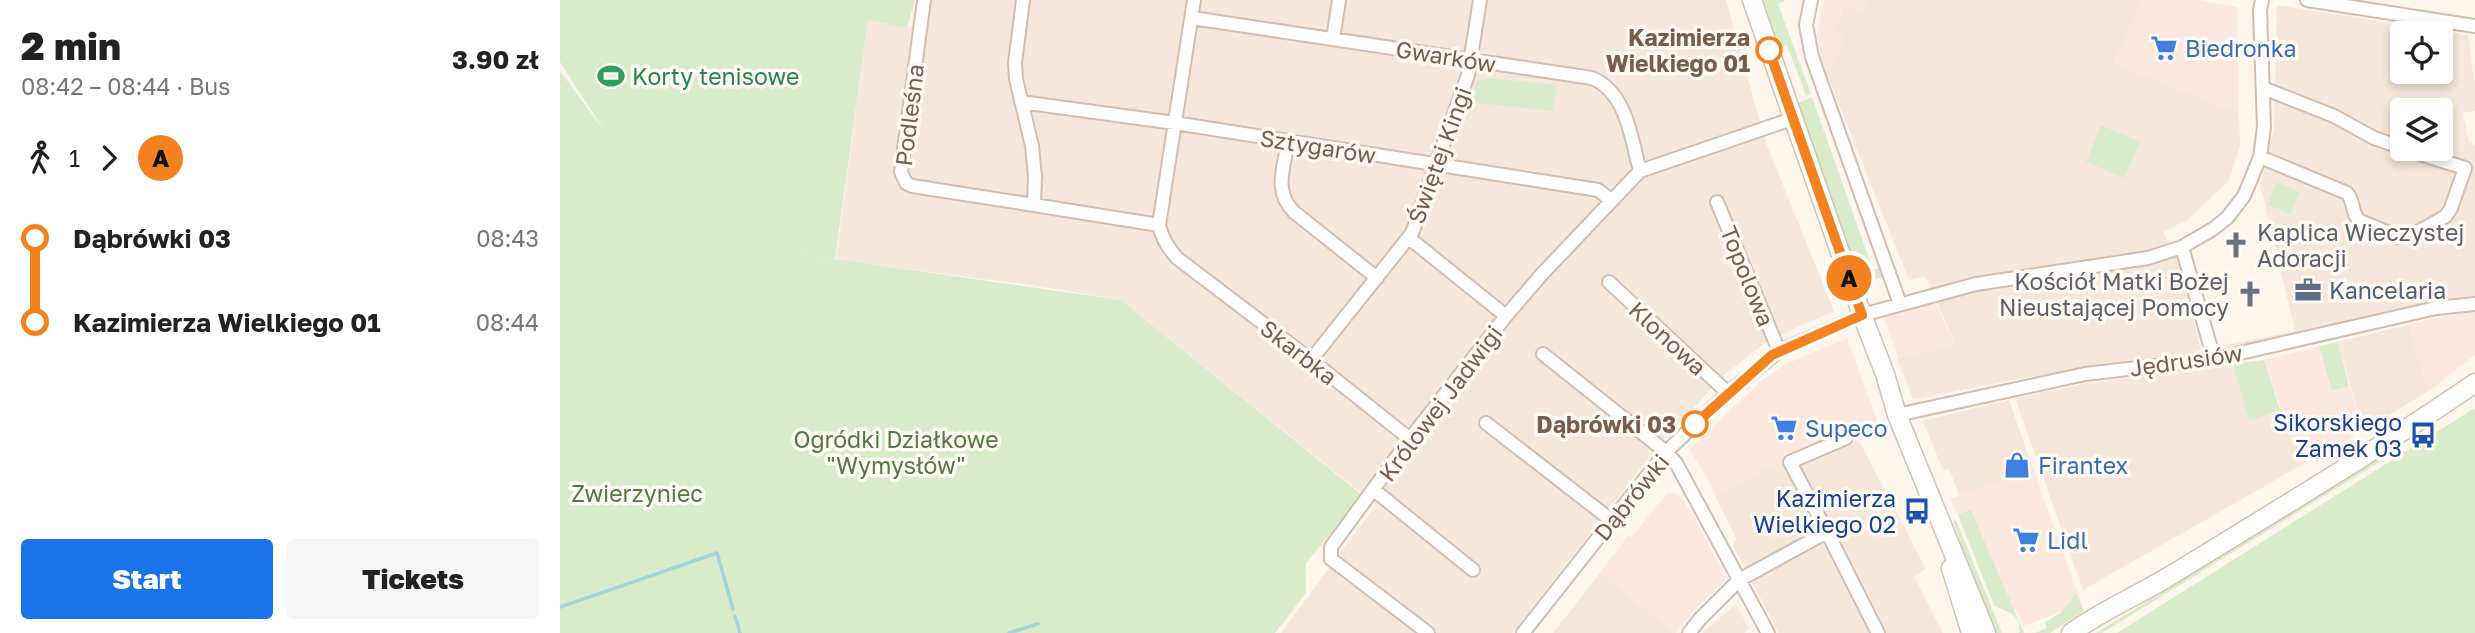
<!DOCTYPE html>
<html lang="en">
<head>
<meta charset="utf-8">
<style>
	:root { --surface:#fff; --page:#f6f6f6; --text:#222; --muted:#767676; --accent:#1a73e8 }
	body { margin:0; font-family:"Golos Text",sans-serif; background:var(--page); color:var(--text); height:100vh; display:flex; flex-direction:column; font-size:26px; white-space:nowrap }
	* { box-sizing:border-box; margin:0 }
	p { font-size:23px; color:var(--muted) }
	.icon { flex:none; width:38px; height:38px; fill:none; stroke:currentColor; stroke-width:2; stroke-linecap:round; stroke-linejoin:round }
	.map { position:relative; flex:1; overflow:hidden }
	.details { display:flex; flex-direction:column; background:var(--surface); width:560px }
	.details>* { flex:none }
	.badge { padding:0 14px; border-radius:23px; font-size:24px; line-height:46px }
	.fabs { position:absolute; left:1830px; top:21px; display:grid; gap:14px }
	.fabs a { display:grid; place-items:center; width:63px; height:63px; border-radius:7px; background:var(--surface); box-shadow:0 4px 10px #0003; font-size:35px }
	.map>.badge { position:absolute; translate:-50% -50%; box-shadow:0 0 0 4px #fff }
	.legs { display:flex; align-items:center; gap:10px; height:77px; padding:0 21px; font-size:23px }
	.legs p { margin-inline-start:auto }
	.summary { display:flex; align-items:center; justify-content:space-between; height:119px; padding:0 21px }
	h1 { font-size:38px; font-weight:800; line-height:52px }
	.action { display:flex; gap:14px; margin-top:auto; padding:14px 21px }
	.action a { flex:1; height:80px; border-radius:7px; background:var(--accent); color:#fff; font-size:28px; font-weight:800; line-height:80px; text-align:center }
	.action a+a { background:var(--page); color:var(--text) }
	ul { padding:0 21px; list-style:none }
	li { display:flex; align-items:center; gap:24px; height:84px; font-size:26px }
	li i { display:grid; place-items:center; width:10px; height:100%; margin:0 9px; background:currentColor }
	li i::after { content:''; width:18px; height:18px; margin:-9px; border:5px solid; border-radius:50%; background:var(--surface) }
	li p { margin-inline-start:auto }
	li:first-child i { background:linear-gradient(#0000 50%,currentColor 0) }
	li:last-child i { background:linear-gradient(currentColor 50%,#0000 0) }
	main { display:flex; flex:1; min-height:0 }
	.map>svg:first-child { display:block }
	.residential { fill:#f5e8da; fill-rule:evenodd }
	.commercial { fill:#fde8e0 }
	.green { fill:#d8ecc9 }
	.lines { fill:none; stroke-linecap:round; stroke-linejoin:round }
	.stream { stroke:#a5d3da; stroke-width:3.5 }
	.street-casing { stroke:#d1beb0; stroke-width:16 }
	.secondary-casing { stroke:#d6c0b0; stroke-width:21 }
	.street { stroke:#fff; stroke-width:12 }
	.secondary { stroke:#fff; stroke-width:18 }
	.line-1-casing { stroke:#fff; stroke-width:16 }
	.line-1 { stroke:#f58220; stroke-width:10 }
	.stop-1-dot { fill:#fff; stroke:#f58220; stroke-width:3.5 }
	.labels { text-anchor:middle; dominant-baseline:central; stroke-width:7; stroke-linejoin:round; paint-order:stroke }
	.stop-label { font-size:23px; font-weight:bold; fill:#7a5c4d; stroke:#fffaf3; text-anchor:end }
	.shop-label { font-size:23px; fill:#366cbe; stroke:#fffaf3; text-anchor:start }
	.street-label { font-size:23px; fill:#7a5c4d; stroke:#fffaf3 }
	.leisure-label { font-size:23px; fill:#27864d; stroke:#fffaf3; text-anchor:start }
	.worship-label { font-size:23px; fill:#5b616d; stroke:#fffaf3; text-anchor:start }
	.service-label { font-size:23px; fill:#4e5e75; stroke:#fffaf3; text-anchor:start }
	.transit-label { font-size:23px; fill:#164399; stroke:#fffaf3; text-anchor:end }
	.park-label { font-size:23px; fill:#537a41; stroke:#fffaf3 }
</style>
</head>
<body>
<main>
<section class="details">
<div class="summary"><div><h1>2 min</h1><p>08:42 – 08:44 · Bus</p></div><b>3.90 zł</b></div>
<div class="legs"><svg class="icon" aria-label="walk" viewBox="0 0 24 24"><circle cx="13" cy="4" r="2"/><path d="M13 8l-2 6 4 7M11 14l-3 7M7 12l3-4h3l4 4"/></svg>1<svg class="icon" aria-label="forward" viewBox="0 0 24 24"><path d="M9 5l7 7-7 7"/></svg><b class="badge" style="background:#f58220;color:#111">A</b></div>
<ul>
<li><i style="color:#f58220"></i><b>Dąbrówki 03</b><p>08:43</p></li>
<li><i style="color:#f58220"></i><b>Kazimierza Wielkiego 01</b><p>08:44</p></li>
</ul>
<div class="action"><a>Start</a><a>Tickets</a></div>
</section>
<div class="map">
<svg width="1915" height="633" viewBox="0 0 1915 633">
	<rect width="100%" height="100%" fill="#fdf6ec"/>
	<path class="residential" d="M372,0H1166L1206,143L1274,311L1207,341L1161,378L1095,450L952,633H721L816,505L561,300L470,285L276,260L308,20L347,28L370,18Z
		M1307,0H1581L1554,63L1679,114L1680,146L1669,180L1629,219L1603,232L1620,265L1641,350L1735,331L1700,183L1714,131L1717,5L1908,35L1915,87V111L1903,113L1909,142L1915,145V296L1891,299L1799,319L1747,334L1667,349L1546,363L1353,399L1337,358L1396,345L1365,276L1349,280L1261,59L1267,63L1285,35L1274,31L1284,6L1302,12ZM1843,33H1881V72H1843ZM1843,110H1881V149H1843Z
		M1848,325L1869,391L1803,430L1778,342Z
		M1673,364L1689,420L1720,410L1740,466L1523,590L1455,398L1529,383Z
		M1449,400L1474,472L1400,496L1389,469L1383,470L1363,421Z
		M1298,439L1366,569L1354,576L1383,633H1219L1173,546L1176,538L1155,496L1224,459L1229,470L1268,450Z
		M1040,573L1116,633H993Z
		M1176,604L1189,628L1184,633H1142Z"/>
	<path class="commercial" d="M1264,0H1307L1302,12L1284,6L1274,30L1286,36L1274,65L1261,59L1257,33Z
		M1581,0H1639L1677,7L1679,114L1554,63Z
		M1375,303L1396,346L1338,358L1325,320L1326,317Z
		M1915,312V355L1869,391L1848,325L1885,316Z
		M1287,338L1321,431L1299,428L1266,438L1155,496L1144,472L1129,450L1200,382L1224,365Z
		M1759,346L1772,391L1789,386L1803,430L1740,466L1704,360Z
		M1474,472L1522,604L1463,626L1456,609L1434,605L1391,499Z
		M1107,493L1118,494L1134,517L1165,576V581L1134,610L1116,633L1040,573L1068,536L1071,538Z"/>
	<path class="green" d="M0,0H355L347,28L308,20L275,259L91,233L561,300L802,495L746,563V593L715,633H0V71L45,132L0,62Z
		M1203,0H1226L1218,4L1251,94L1246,96L1227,45L1220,47Z
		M932,78L997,85L992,111L909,102L917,81Z
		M1252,97L1313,270L1321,267L1324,276L1302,285L1238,103Z
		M1541,125L1580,142L1564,178L1526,162Z
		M1716,182L1740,192L1731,214L1708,205Z
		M1778,342L1789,386L1772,391L1759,346Z
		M1704,360L1720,410L1689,421L1673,364Z
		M1915,408V633H1557Z
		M1834,453L1542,633H1536L1811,463Z
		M1411,510L1464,633H1459C1461,612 1448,614 1434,605L1398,514Z
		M1396,520L1442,633H1433L1393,521Z
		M1516,593L1524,611L1490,633H1475L1487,628L1485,622L1501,613Z"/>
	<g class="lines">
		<path class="stream" d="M0,607L157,553L173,609
			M175,616L180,633
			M449,633L478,624"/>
		<g class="street-casing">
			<path id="street" d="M364,0L341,172L346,183L352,186L474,205
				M463,0L455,63L456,79L472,146L475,176L474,205L599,225
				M634,0L599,225C602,239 608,248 617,258L751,360L850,439
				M1251,0L1246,25L1252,57L1340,304
				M1747,0L1915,26
				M632,18L1032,78C1067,93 1071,138 1080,171
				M773,39L779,0
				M1703,88L1774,116L1814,138L1843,148
				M461,102L615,123L1038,190L1051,200
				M728,141C724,168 713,191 734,212L817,278
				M1700,157L1787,193C1795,202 1791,214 1800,221L1839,237L1853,234L1869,226L1886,216L1891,208L1905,168L1844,149
				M1157,202L1219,351
				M849,238L946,316
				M1622,247L1654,359
				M1049,282L1168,393
				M983,354L1106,452L1116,463L1208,633
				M751,360L852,233L908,75L920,0
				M1337,415L1525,374L1654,359L1876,308L1915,304
				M926,423L1051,520
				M814,490L913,570
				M1267,532L1230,462L1286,438
				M868,633L771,559V547L850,439L946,316L982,274L1080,171L1232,119
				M963,633L1106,452L1168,393L1219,351L1302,315L1416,284L1588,258L1622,247L1653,229L1667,218L1684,196L1700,157L1704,127L1700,10L1702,0
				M1129,633L1140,619L1179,580L1267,532L1318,633"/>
		</g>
		<g class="secondary-casing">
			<path id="secondary" d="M1192,0L1302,315L1325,374L1337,415L1426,633
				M1391,568L1411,633
				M1511,633C1543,610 1579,595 1613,574C1714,512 1816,451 1915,383"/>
		</g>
		<use href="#street" class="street"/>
		<use href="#secondary" class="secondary"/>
	</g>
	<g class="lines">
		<g class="line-1-casing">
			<path id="line-1" d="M1135,424L1212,355L1302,315L1209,50"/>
		</g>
		<use href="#line-1" class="line-1"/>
	</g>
	<defs>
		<g id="supermarket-bare" transform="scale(2.1)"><path d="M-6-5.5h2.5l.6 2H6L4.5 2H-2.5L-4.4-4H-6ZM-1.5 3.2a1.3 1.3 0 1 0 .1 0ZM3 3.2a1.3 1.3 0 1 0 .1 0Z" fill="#3f7fe0" stroke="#fffaf3" stroke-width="2.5" paint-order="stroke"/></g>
		<g id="stadium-bare" transform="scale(2.1)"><path d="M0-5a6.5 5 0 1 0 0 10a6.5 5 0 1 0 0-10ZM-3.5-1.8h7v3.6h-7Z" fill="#2e9e5b" stroke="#fffaf3" stroke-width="2.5" paint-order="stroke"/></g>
		<g id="church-bare" transform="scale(2.1)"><path d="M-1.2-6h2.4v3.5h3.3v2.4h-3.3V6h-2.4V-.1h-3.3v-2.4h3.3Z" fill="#6b7280" stroke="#fffaf3" stroke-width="2.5" paint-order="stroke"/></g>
		<g id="office-bare" transform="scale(2.1)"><path d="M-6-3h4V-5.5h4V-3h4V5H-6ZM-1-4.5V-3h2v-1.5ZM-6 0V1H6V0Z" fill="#5c6f8a" stroke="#fffaf3" stroke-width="2.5" paint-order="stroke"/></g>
		<g id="bus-bare" transform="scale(2.1)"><path d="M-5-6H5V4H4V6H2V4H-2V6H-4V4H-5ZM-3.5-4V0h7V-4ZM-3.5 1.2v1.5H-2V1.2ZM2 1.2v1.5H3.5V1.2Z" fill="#1a4fb4" stroke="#fffaf3" stroke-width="2.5" paint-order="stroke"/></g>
		<g id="shop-bare" transform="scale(2.1)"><path d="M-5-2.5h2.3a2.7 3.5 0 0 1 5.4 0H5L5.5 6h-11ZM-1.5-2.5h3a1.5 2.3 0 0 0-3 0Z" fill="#3f7fe0" stroke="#fffaf3" stroke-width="2.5" paint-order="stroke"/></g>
	</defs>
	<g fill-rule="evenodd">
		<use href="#supermarket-bare" x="1604" y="48"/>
		<use href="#stadium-bare" x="51" y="76"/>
		<use href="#church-bare" x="1676" y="245"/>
		<use href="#office-bare" x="1748" y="290"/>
		<use href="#church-bare" x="1690" y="294"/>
		<use href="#supermarket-bare" x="1224" y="428"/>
		<use href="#bus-bare" x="1863" y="435"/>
		<use href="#shop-bare" x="1457" y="465"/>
		<use href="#bus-bare" x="1357" y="511"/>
		<use href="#supermarket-bare" x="1466" y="540"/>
	</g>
	<g class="stop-1-dot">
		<circle cx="1209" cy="50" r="12"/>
		<circle cx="1135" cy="424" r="12"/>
	</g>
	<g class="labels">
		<g class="stop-label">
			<text x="1190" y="37">Kazimierza<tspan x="1190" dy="26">Wielkiego 01</tspan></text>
			<text x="1116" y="424">Dąbrówki 03</text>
		</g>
		<g class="shop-label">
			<text x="1625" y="48">Biedronka</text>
			<text x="1245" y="428">Supeco</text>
			<text x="1478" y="465">Firantex</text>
			<text x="1487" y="540">Lidl</text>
		</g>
		<g class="street-label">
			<text transform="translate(886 56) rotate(9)">Gwarków</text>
			<text transform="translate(349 115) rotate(-83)">Podleśna</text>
			<text transform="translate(758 146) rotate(9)">Sztygarów</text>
			<text transform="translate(879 155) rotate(-70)">Świętej Kingi</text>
			<text transform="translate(1188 276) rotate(68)">Topolowa</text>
			<text transform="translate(1108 338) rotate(43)">Klonowa</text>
			<text transform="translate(739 352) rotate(38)">Skarbka</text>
			<text transform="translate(1626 360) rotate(-8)">Jędrusiów</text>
			<text transform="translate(880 403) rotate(-53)">Królowej Jadwigi</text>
			<text transform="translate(1071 497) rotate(-51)">Dąbrówki</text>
		</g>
		<g class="leisure-label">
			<text x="72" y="76">Korty tenisowe</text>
		</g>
		<g class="worship-label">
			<text x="1697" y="232">Kaplica Wieczystej<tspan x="1697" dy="26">Adoracji</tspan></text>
			<text x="1669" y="281" text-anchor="end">Kościół Matki Bożej<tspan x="1669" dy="26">Nieustającej Pomocy</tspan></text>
		</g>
		<g class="service-label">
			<text x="1769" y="290">Kancelaria</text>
		</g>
		<g class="transit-label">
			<text x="1842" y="422">Sikorskiego<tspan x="1842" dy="26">Zamek 03</tspan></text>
			<text x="1336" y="498">Kazimierza<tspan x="1336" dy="26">Wielkiego 02</tspan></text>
		</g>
		<g class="park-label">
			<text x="336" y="439">Ogródki Działkowe<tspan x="336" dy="26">"Wymysłów"</tspan></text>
			<text x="77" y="493">Zwierzyniec</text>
		</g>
	</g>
</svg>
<div class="fabs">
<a><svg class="icon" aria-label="locate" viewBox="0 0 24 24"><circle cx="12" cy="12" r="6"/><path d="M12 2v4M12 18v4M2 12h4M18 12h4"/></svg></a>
<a><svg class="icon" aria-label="layers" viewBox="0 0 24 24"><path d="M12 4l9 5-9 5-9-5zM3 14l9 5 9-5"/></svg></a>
</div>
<b class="badge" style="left:1289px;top:278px;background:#f58220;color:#111">A</b>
</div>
</main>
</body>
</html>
